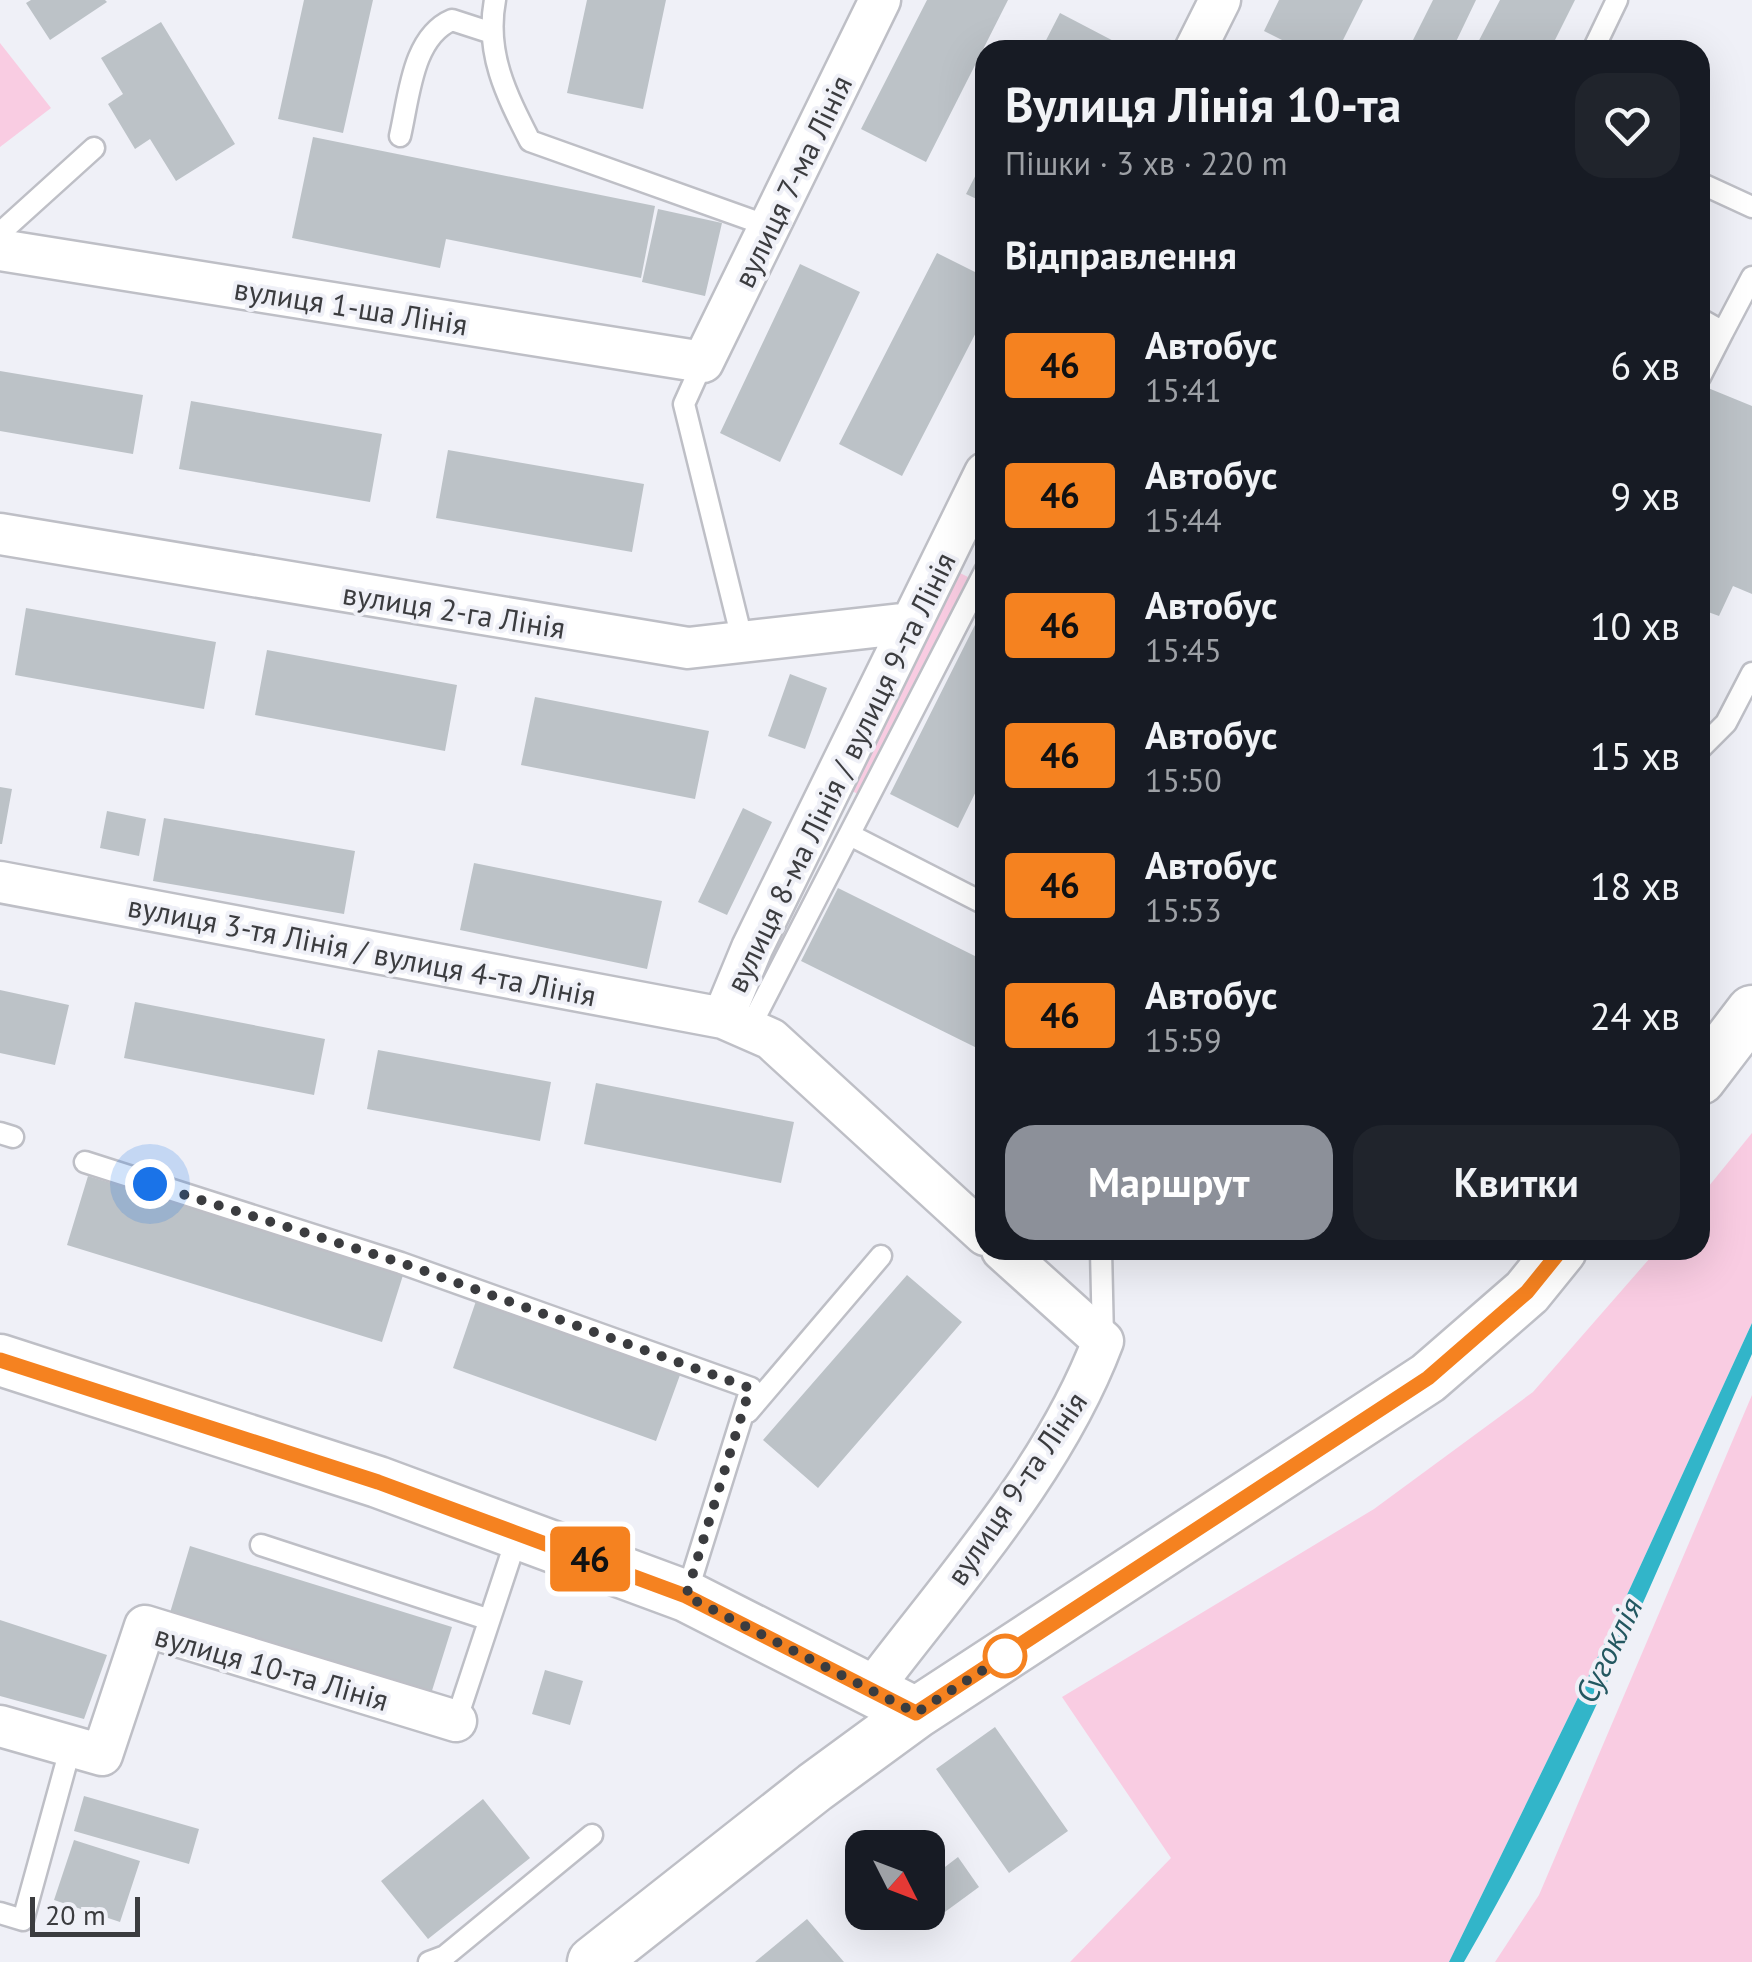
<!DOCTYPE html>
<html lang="uk">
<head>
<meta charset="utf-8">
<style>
	:root { --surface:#171b24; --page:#20242c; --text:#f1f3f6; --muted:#9ea1a6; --accent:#8c9099 }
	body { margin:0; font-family:"PT Sans",sans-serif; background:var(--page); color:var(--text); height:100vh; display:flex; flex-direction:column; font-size:38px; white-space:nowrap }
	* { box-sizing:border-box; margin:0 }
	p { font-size:32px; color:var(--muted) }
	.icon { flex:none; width:55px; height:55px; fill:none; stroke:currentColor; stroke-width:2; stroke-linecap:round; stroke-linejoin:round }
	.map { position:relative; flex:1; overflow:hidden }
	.side { position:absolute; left:975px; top:40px; width:735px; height:1220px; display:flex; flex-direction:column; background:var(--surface); border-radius:30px; box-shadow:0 10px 40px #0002 }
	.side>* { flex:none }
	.badge { padding:0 20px; border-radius:8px; font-size:35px; line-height:65px }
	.needle { width:65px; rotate:132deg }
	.fabs { position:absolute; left:845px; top:1830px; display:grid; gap:20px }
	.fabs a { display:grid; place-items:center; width:100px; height:100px; border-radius:20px; background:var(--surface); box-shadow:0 10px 40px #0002; font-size:50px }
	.scale { position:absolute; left:30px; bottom:25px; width:110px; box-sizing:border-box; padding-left:10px; border:5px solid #3b3c3f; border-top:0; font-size:28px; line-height:35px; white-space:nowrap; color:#3b3c3f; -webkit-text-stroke:8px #eff0f7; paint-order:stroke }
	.you { position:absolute; width:50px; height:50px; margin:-25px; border:8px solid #fff; border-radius:50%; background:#1a73e8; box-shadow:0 0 0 15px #1a73e833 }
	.map>.badge { position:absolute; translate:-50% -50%; box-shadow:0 0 0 5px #fff }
	h2 { padding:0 30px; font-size:38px; line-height:90px }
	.round { display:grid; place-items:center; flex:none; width:105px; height:105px; border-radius:30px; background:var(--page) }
	.headline { display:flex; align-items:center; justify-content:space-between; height:170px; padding:0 30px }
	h1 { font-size:48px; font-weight:800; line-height:75px }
	.button { display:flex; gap:20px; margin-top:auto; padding:20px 30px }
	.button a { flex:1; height:115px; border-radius:30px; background:var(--accent); color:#fff; font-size:40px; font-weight:800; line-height:115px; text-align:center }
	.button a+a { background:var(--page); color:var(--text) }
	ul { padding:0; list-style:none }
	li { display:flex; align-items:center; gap:30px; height:130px; padding:0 30px }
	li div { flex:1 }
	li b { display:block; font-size:38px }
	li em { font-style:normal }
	li .badge { min-width:110px; font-weight:700; text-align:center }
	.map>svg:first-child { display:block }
	.green { fill:#f9cce2 }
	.water { fill:#32b5c9 }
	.building { fill:#bcc2c7 }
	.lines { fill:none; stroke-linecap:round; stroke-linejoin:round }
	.service-casing { stroke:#bebfc6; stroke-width:25 }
	.minor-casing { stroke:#bebfc6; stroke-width:45 }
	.tertiary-casing { stroke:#bebfc6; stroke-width:55 }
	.service { stroke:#fff; stroke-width:20 }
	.minor { stroke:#fff; stroke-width:40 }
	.tertiary { stroke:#fff; stroke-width:50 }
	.line-casing { stroke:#fff; stroke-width:22 }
	.line { stroke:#f58220; stroke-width:15 }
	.walk { stroke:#3b3c3f; stroke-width:10; stroke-dasharray:0 18 }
	.stop-dot { fill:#fff; stroke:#f58220; stroke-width:5 }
	.labels { text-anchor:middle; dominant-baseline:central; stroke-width:8; stroke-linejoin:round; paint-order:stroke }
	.street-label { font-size:30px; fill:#3b3c3f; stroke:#eff0f7 }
	.water-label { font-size:32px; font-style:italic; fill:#235760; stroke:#eff0f7 }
</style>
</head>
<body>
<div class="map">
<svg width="1752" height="1962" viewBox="0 0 1752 1962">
	<rect width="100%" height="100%" fill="#eff0f7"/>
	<path class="green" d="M0,43L51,108L0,147Z
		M946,566L968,577L860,795L838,784Z
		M1752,1133V1323L1609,1634L1449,1962H1070L1171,1858L1062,1697L1374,1509L1533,1392L1657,1250H1700V1197Z
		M1752,1395V1962H1495L1539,1895Z"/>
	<path class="water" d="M1752,1323V1354C1662,1558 1576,1769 1464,1962H1449L1609,1634Z"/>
	<path class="building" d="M31,0H105L107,2L50,40L26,3Z
		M304,0H373L343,133L278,119Z
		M587,0H666L643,109L567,93Z
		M927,0H1008L926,162L861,129Z
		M1279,0H1363L1338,50H1302L1264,31Z
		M1433,0H1476L1452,50H1408Z
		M1500,0H1575L1550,50H1474Z
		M1060,13L1125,47L1123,50H1041Z
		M161,22L235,144L176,181L150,139L135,149L108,104L123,94L101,58Z
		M313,137L655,206L641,278L446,239L440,268L292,238Z
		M985,157V203L966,194Z
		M658,209L722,223L705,296L642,282Z
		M937,253L985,277V315L902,476L839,444Z
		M800,264L860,292L780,462L720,433Z
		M0,371L143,395L133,454L0,431Z
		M1708,388L1752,406V594L1733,586L1719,616L1700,609V407Z
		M191,401L382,434L370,502L179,469Z
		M448,450L644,484L632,552L436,518Z
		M985,605V773L958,828L890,794Z
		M26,608L216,642L204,709L15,675Z
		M267,650L457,685L445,751L255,715Z
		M790,674L827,688L805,749L768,736Z
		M535,697L709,731L695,799L521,765Z
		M0,787L12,789L2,844H0Z
		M743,808L772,822L727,915L698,902Z
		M107,811L146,819L139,856L100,848Z
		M164,818L355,851L344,914L153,881Z
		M474,863L662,901L647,969L460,930Z
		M838,888L985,961V1052L801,961Z
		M0,990L69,1005L55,1065L0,1053Z
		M135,1002L325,1039L314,1095L124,1058Z
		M378,1050L551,1082L540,1141L367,1109Z
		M596,1083L794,1122L781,1183L584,1144Z
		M88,1176L404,1272L382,1342L67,1245Z
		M907,1275L962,1322L818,1488L763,1440Z
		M476,1301L680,1375L656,1441L453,1368Z
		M190,1546L452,1627L430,1697L169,1616Z
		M0,1620L107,1655L84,1719L0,1696Z
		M545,1670L583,1681L570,1725L532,1714Z
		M995,1727L1068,1831L1009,1873L936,1769Z
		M84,1796L199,1829L189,1864L74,1831Z
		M483,1799L530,1858L428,1939L381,1881Z
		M74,1840L140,1861L120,1922L54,1900Z
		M958,1857L979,1887L934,1920L928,1910V1880Z
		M807,1919L844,1962H755Z"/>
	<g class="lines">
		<g class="service-casing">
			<path id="service" d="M495,0C485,53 506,94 530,141L771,227
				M1593,50L1617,0
				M400,136C409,98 412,37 452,20L489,32
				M1700,183L1752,207
				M0,233L94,148
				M1700,319L1723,332L1752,277
				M703,362L684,404L743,643
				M1700,377L1723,332
				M1700,749L1726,723L1752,673
				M852,836L985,904
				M748,1031L985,571
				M0,1133L13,1137
				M85,1162L401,1263L751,1388L686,1596
				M1101,1250L1103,1339
				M748,1412L881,1256
				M261,1545L487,1619
				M456,1721L518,1534
				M0,1913L23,1920L71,1746
				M429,1962L445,1956L592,1835"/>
		</g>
		<g class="minor-casing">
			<path id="minor" d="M1195,50L1220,0
				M0,250L703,362L880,0
				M0,534L688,648L910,623
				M0,882L723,1018L771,1039L985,1235
				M723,1018L752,948L985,473
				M871,1690C954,1580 1054,1471 1103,1341L1002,1250
				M0,1726L102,1755L145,1626L456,1721"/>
		</g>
		<g class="tertiary-casing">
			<path id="tertiary" d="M1700,1079L1752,1011
				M0,1360L378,1482L686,1596L916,1713
				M593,1962L815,1787L916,1713L1428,1378L1527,1292L1561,1250"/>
		</g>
		<use href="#service" class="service"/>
		<use href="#minor" class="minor"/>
		<use href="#tertiary" class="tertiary"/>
	</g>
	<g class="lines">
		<g class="line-casing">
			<path id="line" d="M0,1360L378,1482L686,1596L916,1713L1428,1378L1527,1292L1561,1250"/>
		</g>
		<use href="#line" class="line"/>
		<path class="walk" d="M150,1184L402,1263L750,1388L686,1596L916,1713L1005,1656"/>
	</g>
	<circle class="stop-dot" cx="1005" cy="1656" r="20"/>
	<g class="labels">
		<g class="street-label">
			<text transform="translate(792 181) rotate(-64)">вулиця 7-ма Лінія</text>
			<text transform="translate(351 306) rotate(9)">вулиця 1-ша Лінія</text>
			<text transform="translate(454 610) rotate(9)">вулиця 2-га Лінія</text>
			<text transform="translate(840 772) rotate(-64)">вулиця 8-ма Лінія / вулиця 9-та Лінія</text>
			<text transform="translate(362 950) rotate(11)">вулиця 3-тя Лінія / вулиця 4-та Лінія</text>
			<text transform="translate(1016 1488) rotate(-56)">вулиця 9-та Лінія</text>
			<text transform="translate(272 1667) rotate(16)">вулиця 10-та Лінія</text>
		</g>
		<g class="water-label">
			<text transform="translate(1608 1650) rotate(-64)">Сугоклія</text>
		</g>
	</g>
</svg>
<div class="fabs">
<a><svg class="needle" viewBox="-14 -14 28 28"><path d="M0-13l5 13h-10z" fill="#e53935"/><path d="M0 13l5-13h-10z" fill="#9ea1a6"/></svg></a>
</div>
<div class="scale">20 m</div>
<div class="you" style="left:150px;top:1184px"></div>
<b class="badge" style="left:590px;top:1559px;background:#f58220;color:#111">46</b>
<section class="side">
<div class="headline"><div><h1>Вулиця Лінія 10-та</h1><p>Пішки · 3 хв · 220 m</p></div><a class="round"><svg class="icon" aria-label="heart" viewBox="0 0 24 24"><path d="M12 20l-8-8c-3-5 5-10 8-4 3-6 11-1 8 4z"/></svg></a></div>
<h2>Відправлення</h2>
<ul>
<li><span class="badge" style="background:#f58220;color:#111">46</span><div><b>Автобус</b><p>15:41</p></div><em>6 хв</em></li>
<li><span class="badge" style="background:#f58220;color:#111">46</span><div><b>Автобус</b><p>15:44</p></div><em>9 хв</em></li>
<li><span class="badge" style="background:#f58220;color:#111">46</span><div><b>Автобус</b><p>15:45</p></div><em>10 хв</em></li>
<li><span class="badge" style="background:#f58220;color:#111">46</span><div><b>Автобус</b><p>15:50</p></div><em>15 хв</em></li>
<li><span class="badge" style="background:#f58220;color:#111">46</span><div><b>Автобус</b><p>15:53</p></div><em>18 хв</em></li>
<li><span class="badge" style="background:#f58220;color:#111">46</span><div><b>Автобус</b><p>15:59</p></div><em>24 хв</em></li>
</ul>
<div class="button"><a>Маршрут</a><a>Квитки</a></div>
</section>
</div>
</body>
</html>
